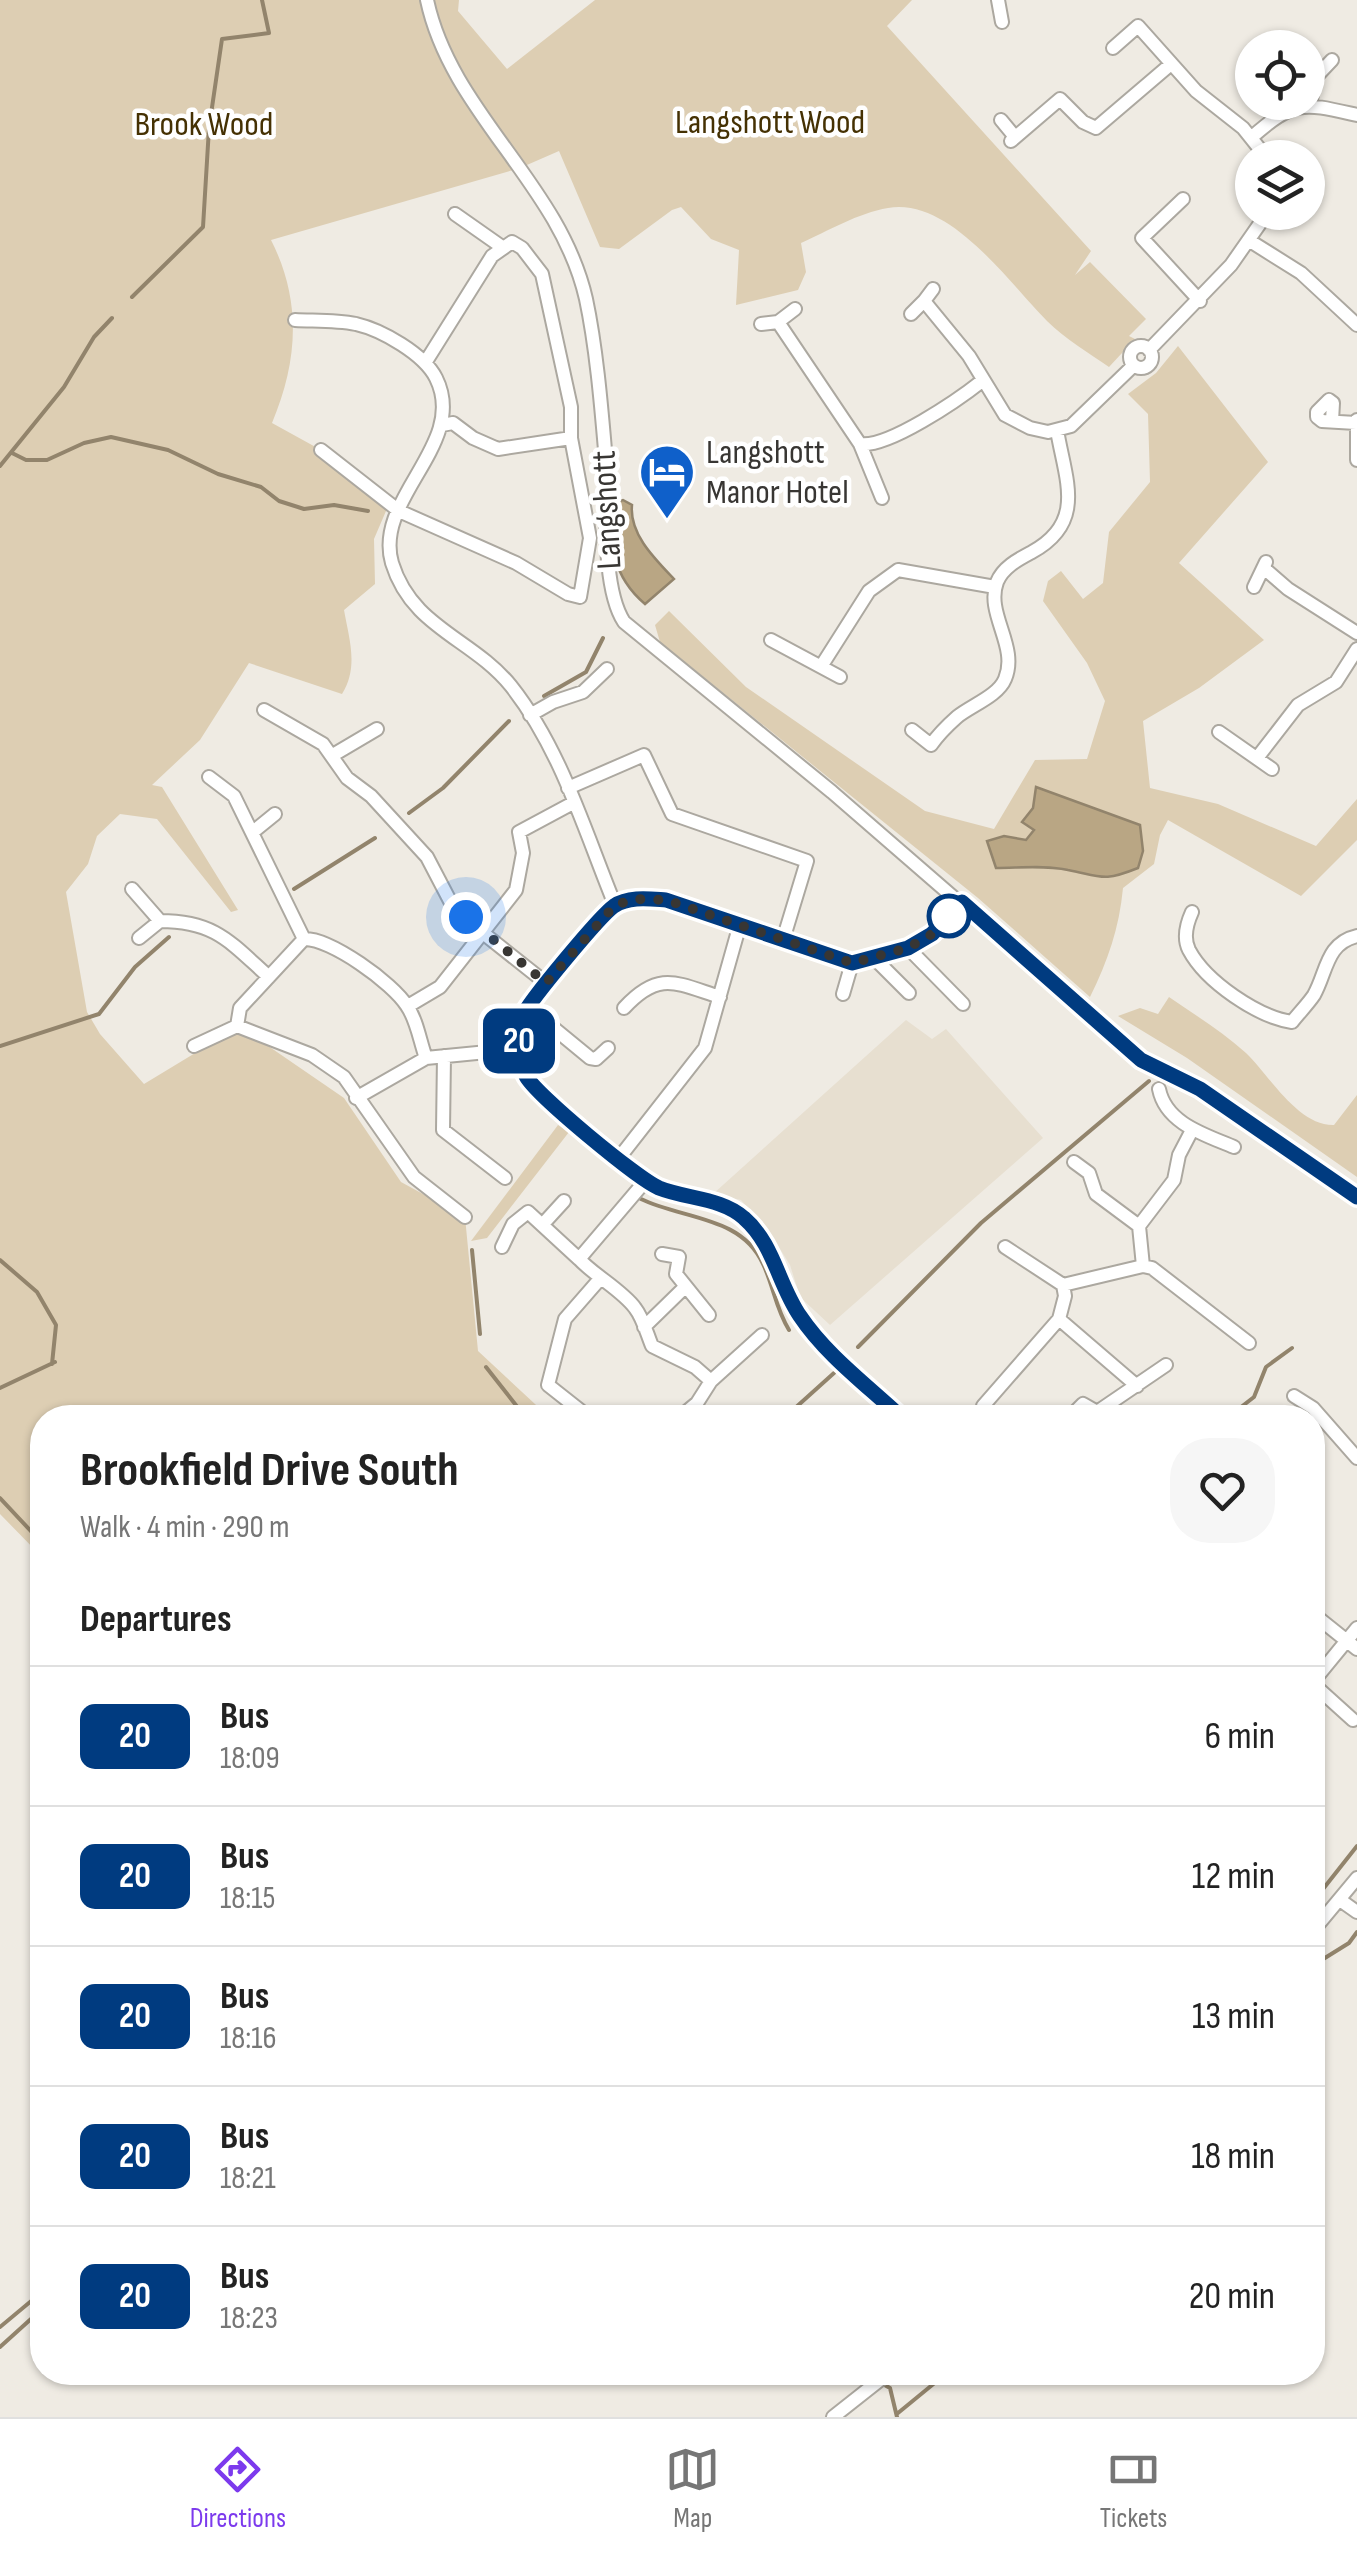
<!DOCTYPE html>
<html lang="en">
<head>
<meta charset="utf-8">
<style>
	:root { --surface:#fff; --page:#f6f6f6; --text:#222; --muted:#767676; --line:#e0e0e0; --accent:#7c3aed }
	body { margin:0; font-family:"Sofia Sans Condensed",sans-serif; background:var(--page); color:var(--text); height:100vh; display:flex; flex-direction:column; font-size:38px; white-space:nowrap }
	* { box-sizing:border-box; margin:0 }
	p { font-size:32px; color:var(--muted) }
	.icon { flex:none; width:55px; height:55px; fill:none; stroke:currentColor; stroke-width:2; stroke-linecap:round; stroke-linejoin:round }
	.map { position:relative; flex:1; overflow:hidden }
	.side { position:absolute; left:30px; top:1405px; width:1295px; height:980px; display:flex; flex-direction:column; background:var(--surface); border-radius:40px; box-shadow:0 2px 8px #0004 }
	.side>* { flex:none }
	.badge { padding:0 20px; border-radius:15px; font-size:35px; line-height:65px }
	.fabs { position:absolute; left:1235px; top:30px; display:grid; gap:20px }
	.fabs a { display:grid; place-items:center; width:90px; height:90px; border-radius:50%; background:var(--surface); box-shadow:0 2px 8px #0004; font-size:50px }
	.you { position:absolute; width:50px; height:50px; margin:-25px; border:8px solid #fff; border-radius:50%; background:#1a73e8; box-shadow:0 0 0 15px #1a73e833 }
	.map>.badge { position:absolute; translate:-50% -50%; box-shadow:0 0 0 5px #fff }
	h2 { padding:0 50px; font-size:38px; line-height:90px }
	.round { display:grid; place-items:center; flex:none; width:105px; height:105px; border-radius:40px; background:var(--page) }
	.overview { display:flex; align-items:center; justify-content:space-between; height:170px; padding:0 50px }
	h1 { font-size:48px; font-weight:700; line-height:75px }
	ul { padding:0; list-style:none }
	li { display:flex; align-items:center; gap:30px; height:140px; padding:0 50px; border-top:2px solid var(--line) }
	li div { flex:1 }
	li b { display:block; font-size:38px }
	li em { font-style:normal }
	li .badge { min-width:110px; font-weight:700; text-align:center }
	.dock { display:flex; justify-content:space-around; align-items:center; height:140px; border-top:2px solid var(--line); background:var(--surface); font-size:28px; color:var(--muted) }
	.dock a { display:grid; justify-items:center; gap:5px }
	.dock .on { color:var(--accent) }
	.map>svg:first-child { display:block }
	.built { fill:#e7dfd0 }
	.green { fill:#ddceb3 }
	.water { fill:#b9a684; stroke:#92846c; stroke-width:2.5 }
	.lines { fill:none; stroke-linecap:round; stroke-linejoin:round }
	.stream { stroke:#92846c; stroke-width:4 }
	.street-casing { stroke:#aca8a0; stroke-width:16 }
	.street { stroke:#fff; stroke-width:12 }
	.line-casing { stroke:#fff; stroke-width:22 }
	.line { stroke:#003b80; stroke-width:15 }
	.walk { stroke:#383633; stroke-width:10; stroke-dasharray:0 18 }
	.stop-dot { fill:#fff; stroke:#003b80; stroke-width:5 }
	.labels { text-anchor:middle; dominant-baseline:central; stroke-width:9; stroke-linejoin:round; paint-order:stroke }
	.park-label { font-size:35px; fill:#453103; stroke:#fff }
	.poi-label { font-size:35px; fill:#383633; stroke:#fff; text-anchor:start }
	.street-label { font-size:35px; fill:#383633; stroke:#fff }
</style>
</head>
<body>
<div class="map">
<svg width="1357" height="2417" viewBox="0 0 1357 2417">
	<rect width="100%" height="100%" fill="#efebe3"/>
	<path class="built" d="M906,1020L932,1039L946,1029L1043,1138L830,1325L800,1297L790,1265L770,1233L741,1200L713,1194Z"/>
	<path class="green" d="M0,0H459L458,11L507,69L595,0H912L887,26L1091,251L1075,275L1090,262L1146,319L1129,336L1135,339L1109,367C1089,353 1065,339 1047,321C1009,283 950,197 888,208C858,213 828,231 801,243L806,272L798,290L736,305L739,250L711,239L681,207L672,210L619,249L600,247L559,151L520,168L271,240C302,301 298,361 272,423L321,450L389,504L374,539L375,584L344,610C349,639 359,667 342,694L249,663L200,740L152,785L162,787L238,910L231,912L157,819L120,814L97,836L88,864L66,892L87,1012L100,1034L144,1084L215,1041L239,1031L252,1035L344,1098L401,1182L465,1217L478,1351L549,1417L42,1418V1577L40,1575V1555L0,1514Z
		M1178,346L1268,462L1179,563L1264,640L1199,688L1143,721L1150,788L1218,804L1316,846L1357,799V840L1301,896L1168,820L1160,835L1154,864L1123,888C1119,929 1108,960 1090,997L978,898L660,642L655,625L669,611L746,687L925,811L994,829L1035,760L1087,759L1105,701L1087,663L1043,601L1048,581L1061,571L1083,599L1103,583L1109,532L1150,482L1148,414L1128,394L1156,373Z
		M1169,997C1195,1015 1223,1032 1246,1053C1269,1075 1298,1126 1334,1125L1357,1095V1177L1187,1058L1118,1016L1140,1008L1158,1014Z
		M558,1125L569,1132L487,1238L471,1241Z"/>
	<path class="water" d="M623,500L632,505C629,534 655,559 674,579L645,604C611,575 611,545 612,503Z
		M1036,787L1140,825L1143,851L1138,868C1103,882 1103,877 1068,870C1046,865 1019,868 996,868L987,841L1004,836L1026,840L1034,830L1022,822L1033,808Z"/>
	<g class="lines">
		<path class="stream" d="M132,297L203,227L209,128L222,39L269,33L262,0
			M12,453L26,460H47L84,443L111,437L168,450L218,474L261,487L279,501L304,509L334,505L368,511
			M0,466L64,387L94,337L112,318
			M544,696L586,672L603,638
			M409,813L443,788L509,721
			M294,889L375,838
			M0,1046L99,1014L135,967L169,937
			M641,1199C682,1219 742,1216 763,1264C774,1287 775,1307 789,1330
			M472,1250L480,1334
			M0,1260L37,1292L56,1325L52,1364
			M858,1347L981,1223L1149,1081
			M486,1367L526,1418
			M0,1388L55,1362
			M784,1418L834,1373
			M1227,1418L1254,1397L1266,1367L1292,1348
			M0,1498L42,1543
			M1312,1903L1357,1846
			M1312,1966L1349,1943L1357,1932
			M0,2327L42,2292
			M0,2347L42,2309
			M861,2372L873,2379
			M881,2383L890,2388L897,2417
			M898,2413L948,2372"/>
		<g class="street-casing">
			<path id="street" d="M427,0C451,113 560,184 586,299C596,346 601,403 605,450C608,496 600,585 624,622L832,792L1141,1060L1200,1089L1357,1197
				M998,0L1002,22
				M1113,48L1138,26L1196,91L1243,128L1267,158
				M1310,105L1315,78L1332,60
				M1001,120L1015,137
				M1252,137C1295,99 1304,103 1357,115
				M1011,141L1060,99L1083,122L1096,128L1171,64
				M1183,199L1142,238L1200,301
				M455,214L502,247
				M1250,241L1301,273L1357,325
				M933,289L924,301L969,356L1005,415L1030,428L1048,432L1071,426L1133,366
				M911,314L924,301
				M295,320C315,321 336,320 356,324C382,330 424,354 436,378C469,444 373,498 392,563C412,628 472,638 511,686C561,749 585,832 615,905
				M778,322L795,309
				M761,324L778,322L860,444C888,448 958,400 982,381
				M1130 357a11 11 0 1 1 22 0a11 11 0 1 1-22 0Z
				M1149,350L1231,265L1268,212
				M425,363L492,256L512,242L522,248L542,274L571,407V438L498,449L473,438L453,423L442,425
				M1357,420V460
				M1332,421L1333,403L1329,400L1317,412V417L1322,421L1356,423
				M860,444L882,498
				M321,450L399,511L516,563L568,594L580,597L590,538L571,438
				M1265,569L1288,589L1357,633
				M1254,587L1266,562
				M771,640L840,677
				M822,665L869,591L898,570L995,587
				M264,710L323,744L347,778L371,796L427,857L450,901L483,933L546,983
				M530,715L553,702L583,692L607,669
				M912,730L931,745C938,735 948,725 957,717C972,705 998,696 1005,679C1019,646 985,614 997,582C1003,567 1019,559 1032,552C1087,522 1065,479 1057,430
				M1219,732L1272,769
				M333,755L377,729
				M1257,758L1298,705L1336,682L1357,649
				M209,777L234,796L304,939C330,938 393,983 407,1006C417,1020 420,1042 426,1058
				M568,788L644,755L672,814L807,861L783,940
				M254,831L275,814
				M132,889L160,921C215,921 230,942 269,977
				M1192,912C1187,923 1183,938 1189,950C1206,982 1258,1017 1292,1022C1299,1013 1308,1004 1314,995C1327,972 1326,943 1357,936
				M139,938L160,921
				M908,948L963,1004
				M871,960L878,962L909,993
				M843,994L852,963
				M408,1006L440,987L516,890L523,853L519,832L573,803
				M528,1007L590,1058L596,1059L608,1048
				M624,1008C659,970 676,983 720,997
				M237,1026L312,1055L344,1077L414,1177L465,1217
				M194,1046L237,1026L240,1008L304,939
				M444,1056L443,1130L505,1178
				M1159,1089C1166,1124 1206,1135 1234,1147
				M356,1098L426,1058L518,1049
				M619,1158L705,1048L740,924
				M1074,1162L1089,1173L1096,1194L1139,1226
				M647,1179L579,1259C595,1276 623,1291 635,1308C643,1318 647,1334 652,1346L695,1367L711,1381L762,1335
				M543,1224L564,1201
				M502,1247L513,1224L528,1212L579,1259
				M662,1254L679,1257L676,1274L709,1315
				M1143,1266L1139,1226L1174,1180L1179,1155L1191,1132
				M1063,1285L1143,1266L1152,1268L1249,1343
				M1059,1319L1137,1386
				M644,1327L685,1287
				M1294,1396L1313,1408L1357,1458
				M1075,1412L1083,1404L1097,1412L1166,1365
				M586,1415L548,1385L565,1319L599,1280
				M679,1418L697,1403L711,1381
				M902,1418C868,1386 826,1356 800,1316C780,1287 775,1249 750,1223C725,1199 690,1201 659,1188C638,1179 557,1113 539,1095C488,1041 538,993 574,952C586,938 599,917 614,906C628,896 650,899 666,900L852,963L908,948L932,935
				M982,1418L983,1406L1059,1319L1065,1296L1063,1285L1005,1247
				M1312,1613L1357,1649
				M1312,1683L1357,1628
				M1312,1683L1353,1720
				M1340,1900L1357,1912
				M1312,1932L1357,1878
				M833,2417L890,2372"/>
		</g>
		<use href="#street" class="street"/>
	</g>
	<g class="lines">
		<g class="line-casing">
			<path id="line" d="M902,1418C868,1386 826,1355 800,1316C778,1284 774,1244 744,1218C722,1198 687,1199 659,1188C638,1179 536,1095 526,1076C518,1060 515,1034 522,1017C529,1001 600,916 614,906C629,896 650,899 666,900L852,963L908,948L932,934L962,902L1141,1060L1200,1089L1357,1197"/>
		</g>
		<use href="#line" class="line"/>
		<path class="walk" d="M466,917L546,983L615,905L636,899L666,900L852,963L908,948L932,934L949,916"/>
	</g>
	<defs>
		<g id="hotel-pin" transform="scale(2.875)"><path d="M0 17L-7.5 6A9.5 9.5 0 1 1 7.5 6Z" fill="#0f60ca" stroke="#fff"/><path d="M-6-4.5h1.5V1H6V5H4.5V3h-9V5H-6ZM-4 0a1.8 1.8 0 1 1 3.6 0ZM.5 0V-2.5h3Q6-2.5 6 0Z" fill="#fff"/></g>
	</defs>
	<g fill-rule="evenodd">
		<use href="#hotel-pin" x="667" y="472"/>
	</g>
	<circle class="stop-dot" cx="949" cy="916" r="20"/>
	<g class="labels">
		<g class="park-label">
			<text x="770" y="122">Langshott Wood</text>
			<text x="204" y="124">Brook Wood</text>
		</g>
		<g class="poi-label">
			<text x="706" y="452">Langshott<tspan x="706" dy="40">Manor Hotel</tspan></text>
		</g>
		<g class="street-label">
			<text transform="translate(607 510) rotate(-93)">Langshott</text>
		</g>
	</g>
</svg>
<div class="fabs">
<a><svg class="icon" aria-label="locate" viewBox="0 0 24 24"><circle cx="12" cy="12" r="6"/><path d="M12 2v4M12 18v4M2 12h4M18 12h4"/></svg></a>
<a><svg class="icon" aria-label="layers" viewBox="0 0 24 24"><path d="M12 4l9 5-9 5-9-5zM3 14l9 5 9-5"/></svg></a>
</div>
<div class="you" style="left:466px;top:917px"></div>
<b class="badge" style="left:519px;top:1041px;background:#003b80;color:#fff">20</b>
<section class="side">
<div class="overview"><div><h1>Brookfield Drive South</h1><p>Walk · 4 min · 290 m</p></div><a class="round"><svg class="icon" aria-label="heart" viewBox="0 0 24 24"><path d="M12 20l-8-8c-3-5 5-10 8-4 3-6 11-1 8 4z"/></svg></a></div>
<h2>Departures</h2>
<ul>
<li><span class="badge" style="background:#003b80;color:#fff">20</span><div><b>Bus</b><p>18:09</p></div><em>6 min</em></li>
<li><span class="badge" style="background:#003b80;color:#fff">20</span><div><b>Bus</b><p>18:15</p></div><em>12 min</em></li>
<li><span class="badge" style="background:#003b80;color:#fff">20</span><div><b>Bus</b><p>18:16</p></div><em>13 min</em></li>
<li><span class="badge" style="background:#003b80;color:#fff">20</span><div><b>Bus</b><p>18:21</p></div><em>18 min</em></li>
<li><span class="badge" style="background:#003b80;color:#fff">20</span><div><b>Bus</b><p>18:23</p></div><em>20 min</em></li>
</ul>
</section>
</div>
<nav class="dock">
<a class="on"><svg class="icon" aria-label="directions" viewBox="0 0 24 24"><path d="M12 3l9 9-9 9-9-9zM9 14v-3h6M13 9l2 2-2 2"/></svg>Directions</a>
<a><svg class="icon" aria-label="map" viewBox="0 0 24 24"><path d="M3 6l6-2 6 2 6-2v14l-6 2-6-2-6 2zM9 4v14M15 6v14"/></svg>Map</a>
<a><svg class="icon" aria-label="tickets" viewBox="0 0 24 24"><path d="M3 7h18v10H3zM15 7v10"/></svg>Tickets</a>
</nav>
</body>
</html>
